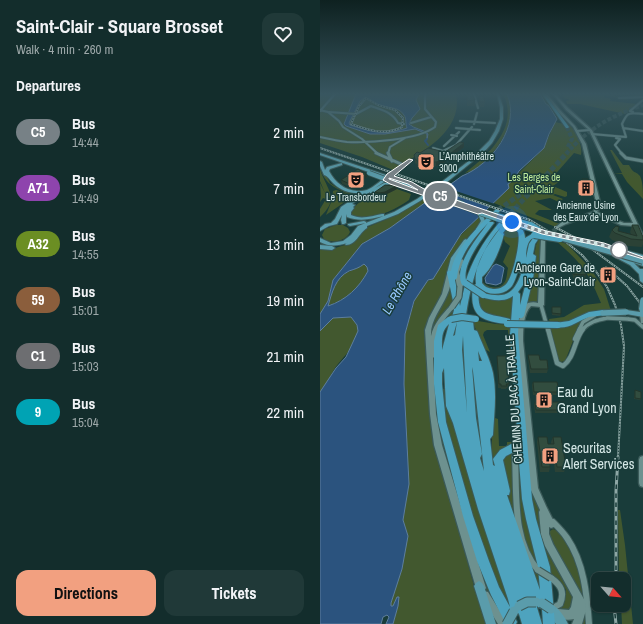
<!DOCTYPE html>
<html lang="en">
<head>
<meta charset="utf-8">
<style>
	:root { --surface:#132d2c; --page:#203938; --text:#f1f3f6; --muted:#9da8a9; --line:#324948; --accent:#f2a080 }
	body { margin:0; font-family:"Archivo Narrow",sans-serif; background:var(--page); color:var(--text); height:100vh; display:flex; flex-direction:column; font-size:15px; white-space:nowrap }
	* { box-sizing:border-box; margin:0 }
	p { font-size:13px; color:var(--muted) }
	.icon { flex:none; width:22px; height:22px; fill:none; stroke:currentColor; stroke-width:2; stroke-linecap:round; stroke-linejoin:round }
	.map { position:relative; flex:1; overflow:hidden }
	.drawer { display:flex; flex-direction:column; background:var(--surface); width:320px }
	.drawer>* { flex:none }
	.badge { padding:0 8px; border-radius:13px; font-size:14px; line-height:26px }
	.needle { width:26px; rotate:117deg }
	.controls { position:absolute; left:271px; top:572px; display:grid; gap:8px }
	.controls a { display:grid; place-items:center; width:40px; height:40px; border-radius:8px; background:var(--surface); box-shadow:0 1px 3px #0004,0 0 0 1px var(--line); font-size:20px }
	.you { position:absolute; width:20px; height:20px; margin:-10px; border:3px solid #fff; border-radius:50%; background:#1a73e8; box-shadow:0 0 0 6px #1a73e833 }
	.map>.badge { position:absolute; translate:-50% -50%; box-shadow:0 0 0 2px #fff }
	h2 { padding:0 16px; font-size:15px; line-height:36px }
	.round { display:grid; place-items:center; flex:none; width:42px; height:42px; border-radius:12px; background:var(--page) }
	.head { display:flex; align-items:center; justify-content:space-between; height:68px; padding:0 16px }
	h1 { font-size:19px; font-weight:700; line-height:30px }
	.button { display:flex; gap:8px; margin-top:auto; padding:8px 16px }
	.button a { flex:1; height:46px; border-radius:12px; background:var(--accent); color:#111; font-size:16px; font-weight:700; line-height:46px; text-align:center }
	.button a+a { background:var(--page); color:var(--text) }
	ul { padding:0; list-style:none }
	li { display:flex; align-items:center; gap:12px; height:56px; padding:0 16px }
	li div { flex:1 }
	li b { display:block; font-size:15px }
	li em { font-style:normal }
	li .badge { min-width:44px; font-weight:700; text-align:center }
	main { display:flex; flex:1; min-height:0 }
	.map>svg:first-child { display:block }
	.green { fill:#42582f }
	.water { fill:#2b537e; stroke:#5e7f9d; fill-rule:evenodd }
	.pier { fill:#193c3a }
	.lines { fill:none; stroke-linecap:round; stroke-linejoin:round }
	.canal { stroke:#2b537e; stroke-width:2 }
	.secondary-tunnel-far1 { stroke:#355654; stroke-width:4; stroke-dasharray:4 2; stroke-linecap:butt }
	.secondary-tunnel { stroke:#355654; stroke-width:5; stroke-dasharray:5 2.5; stroke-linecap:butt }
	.highway-tunnel-far1 { stroke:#355654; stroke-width:4; stroke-dasharray:4 2; stroke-linecap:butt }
	.highway-tunnel { stroke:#355654; stroke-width:5; stroke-dasharray:5 2.5; stroke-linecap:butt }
	.street-far4-casing { stroke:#3b5a59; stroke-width:3 }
	.street-far3-casing { stroke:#3b5a59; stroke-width:4.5 }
	.street-far2-casing { stroke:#3b5a59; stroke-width:5.5 }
	.street-far1-casing { stroke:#3b5a59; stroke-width:6 }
	.street-casing { stroke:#3b5a59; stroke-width:8 }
	.secondary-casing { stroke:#3b5a59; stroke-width:2.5 }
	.primary-casing { stroke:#3b5a59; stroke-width:2 }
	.highway-casing { stroke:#3b5a59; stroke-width:2 }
	.street-far4 { stroke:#6d918f; stroke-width:2 }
	.street-far3 { stroke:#6d918f; stroke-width:3 }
	.street-far2 { stroke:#6d918f; stroke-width:3.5 }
	.street-far1 { stroke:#6d918f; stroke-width:4.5 }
	.street { stroke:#6d918f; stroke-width:6 }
	.secondary { fill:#6d918f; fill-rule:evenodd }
	.primary { fill:#5a9cab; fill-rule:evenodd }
	.highway { fill:#4ea3be; fill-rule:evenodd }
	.rail-far1-casing { stroke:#8ea7a5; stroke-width:2 }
	.rail-casing { stroke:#8ea7a5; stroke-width:3 }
	.rail-far1 { stroke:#193c3a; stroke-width:1; stroke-dasharray:1.5; stroke-linecap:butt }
	.rail { stroke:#193c3a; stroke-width:1.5; stroke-dasharray:4.5; stroke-linecap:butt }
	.street-bridge-far2-casing { stroke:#3b5a59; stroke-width:3; stroke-linecap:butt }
	.street-bridge-far1-casing { stroke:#3b5a59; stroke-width:5.5; stroke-linecap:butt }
	.street-bridge-casing { stroke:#3b5a59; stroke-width:8; stroke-linecap:butt }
	.secondary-bridge-casing { stroke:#3b5a59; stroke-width:7; stroke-linecap:butt }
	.primary-bridge-far2-casing { stroke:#3b5a59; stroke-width:6; stroke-linecap:butt }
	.primary-bridge-far1-casing { stroke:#3b5a59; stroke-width:8; stroke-linecap:butt }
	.primary-bridge-casing { stroke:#3b5a59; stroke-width:11; stroke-linecap:butt }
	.highway-bridge-far1-casing { stroke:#3b5a59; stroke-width:6; stroke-linecap:butt }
	.highway-bridge-casing { stroke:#3b5a59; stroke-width:8; stroke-linecap:butt }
	.street-bridge-far2 { stroke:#6d918f; stroke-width:2 }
	.street-bridge-far1 { stroke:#6d918f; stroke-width:3.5 }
	.street-bridge { stroke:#6d918f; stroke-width:6 }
	.secondary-bridge { stroke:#6d918f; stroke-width:5 }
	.primary-bridge-far2 { stroke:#5a9cab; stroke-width:4.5 }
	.primary-bridge-far1 { stroke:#5a9cab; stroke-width:5.5 }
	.primary-bridge { stroke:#5a9cab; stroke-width:9 }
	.highway-bridge-far1 { stroke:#4ea3be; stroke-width:5 }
	.highway-bridge { stroke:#4ea3be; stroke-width:6 }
	.wall { fill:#2b4236 }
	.shaded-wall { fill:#23362c }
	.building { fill:#324d3f; stroke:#23362c }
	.line { fill:#778186; stroke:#fff; fill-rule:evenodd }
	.walk { stroke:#d4e7e6; stroke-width:4; stroke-dasharray:0 7.2 }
	.stop-dot { fill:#fff; stroke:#778186; stroke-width:2 }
	.labels { text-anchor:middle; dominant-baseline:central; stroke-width:3; stroke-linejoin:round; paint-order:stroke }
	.far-poi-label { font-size:10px; fill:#d4e7e6; stroke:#193c3a }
	.far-park-label { font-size:10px; fill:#c0ec9c; stroke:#193c3a }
	.poi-label { font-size:12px; fill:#d4e7e6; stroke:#193c3a; text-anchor:end }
	.street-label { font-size:12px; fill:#d4e7e6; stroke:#193c3a }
	.water-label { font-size:13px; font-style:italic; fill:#98c9ff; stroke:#193c3a }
	.near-poi-label { font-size:14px; fill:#d4e7e6; stroke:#193c3a; text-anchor:start }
</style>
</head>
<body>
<main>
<section class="drawer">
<div class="head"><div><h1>Saint-Clair - Square Brosset</h1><p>Walk · 4 min · 260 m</p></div><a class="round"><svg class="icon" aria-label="heart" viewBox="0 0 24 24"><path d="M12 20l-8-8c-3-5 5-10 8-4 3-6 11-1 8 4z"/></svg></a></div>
<h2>Departures</h2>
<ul>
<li><span class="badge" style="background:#778186;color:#fff">C5</span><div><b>Bus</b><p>14:44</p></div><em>2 min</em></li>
<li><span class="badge" style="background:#8e44ad;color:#fff">A71</span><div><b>Bus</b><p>14:49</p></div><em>7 min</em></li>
<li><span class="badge" style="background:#6b8e23;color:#fff">A32</span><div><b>Bus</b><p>14:55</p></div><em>13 min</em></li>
<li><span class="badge" style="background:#8b5e3c;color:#fff">59</span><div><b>Bus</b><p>15:01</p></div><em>19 min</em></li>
<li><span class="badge" style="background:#6d6e71;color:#fff">C1</span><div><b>Bus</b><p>15:03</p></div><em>21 min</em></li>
<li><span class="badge" style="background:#00a3b4;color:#fff">9</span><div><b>Bus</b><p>15:04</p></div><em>22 min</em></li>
</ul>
<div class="button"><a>Directions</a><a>Tickets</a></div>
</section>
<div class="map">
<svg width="323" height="624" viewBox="0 0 323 624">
	<rect width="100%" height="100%" fill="#193c3a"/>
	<path class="green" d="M0,94H136C144,132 99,154 73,170L42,157L0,143Z
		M183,94H187C198,120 182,145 163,163C160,165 156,170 153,171C151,172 147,172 145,173C168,155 200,127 183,94Z
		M240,94H291H287L293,96V94H308L310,95H294V96L302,97L318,95L313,94H323V96L298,98L285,95L284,97L291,99L290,101L317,104L305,114L260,104H247L246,101L250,100L244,98L243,94Z
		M243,119L251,124V126C256,133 263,145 261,155L254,153L232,178L240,181L233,186L247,192V196L245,197L235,194L233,195L243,199L239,202L230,198L215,201L232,210H219L215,214L240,224L236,227L174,203L189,188L188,184L191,182L193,176H196L224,148L235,122L244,124Z
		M290,150H292L303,165H309C314,175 315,170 320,176C323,182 323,192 323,199L307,182L302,174H294L302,173Z
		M0,163L10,183L19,189L35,195L6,215L12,200L13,191L16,190L32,195C16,189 1,183 0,163Z
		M0,169C6,189 21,198 0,217V209L6,199L3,198L0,202L1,196L0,183L5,193L0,181Z
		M67,185H72L71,187L91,194L89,200C75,210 49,223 31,215C30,205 58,189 67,185Z
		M107,197L112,199L70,228L42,244L13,280L8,301L0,314V247L15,248L28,244L43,229L79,214Z
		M160,216L161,220L159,224L133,256L129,266L124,294L110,321L117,448L154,586L168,624H73L78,606V597L73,606L70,605L82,569L85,544L88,537L83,520L89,484L84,384L85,334L95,299L106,282L113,279L140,236Z
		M188,224L197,228L201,237L191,280L186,287L174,290L162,285V281C166,287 179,291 184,283C187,280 187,272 188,268L183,262L190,246L185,242L182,234Z
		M16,225H23L28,228L30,232C26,241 13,244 4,239L2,235L5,229Z
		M219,239H221L218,300L215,303L206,305L216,245Z
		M235,240L247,244L269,267H268L272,271L284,289L291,311L266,313L251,322L230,323L229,319L244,317L264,305L281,303C268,271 261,263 235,240Z
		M44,264L47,267L48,271C39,288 26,300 7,306C10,299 11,288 15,282C21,272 35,271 44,264Z
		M128,286L131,287L134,303L116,323L111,340L110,329Z
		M195,294L194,320L174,319L162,313L156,295L170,299Z
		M135,306L133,317L122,323L115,366V400L122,434L178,612L164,587L131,485L114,412V353L117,329Z
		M31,317C34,321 38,325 38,331C37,345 23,357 15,368C10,376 6,385 0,392V331L13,318Z
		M266,318L259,326L245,361L241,362L238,360L229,327H248Z
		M152,320L176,324L194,325L204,484L222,569C196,555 199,487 198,462C197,426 194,389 192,352H190L188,330H167L164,332L163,335L170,352L163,348Z
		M198,342L222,521L255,600L249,611L239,609L244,603L246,590L241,582L228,572L211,507Z
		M122,389H126L128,407L167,529L192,598L190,609L165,560L125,420Z
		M172,417L178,419L179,446H187V442H192V444L181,451L182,489L172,455Z
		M186,452L193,453L195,502L212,568L222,576V596L204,554L180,465Z
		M298,510H300L305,545L313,624H302L301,605H304V579H299Z
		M233,529C246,533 260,565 263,578C267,592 265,609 266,624H261C261,615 263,604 261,596C258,578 227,552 230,531Z"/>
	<path class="water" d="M36,94H99L96,100L100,109L92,118L89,124C94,129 103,129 108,134L107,139V134L95,129L65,134H50L26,126L24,124ZM44,98C51,98 52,103 58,105C66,108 79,106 84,115C87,119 85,124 87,128C63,136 53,132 30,125L29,123L40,101Z
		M187,94H220L225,102V103L229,106L237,119L229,134L224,148L199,171L196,176H193L191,182L188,184L189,188L141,234L113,279L108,280L94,301L85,334L84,384L89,484L83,520L88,536L82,569L71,603V606H73L77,597H79L78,606L73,624H66L69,617L67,615L63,617L61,624H0V392L16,368L26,357L33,342L38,331L37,325L31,317L13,318L0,331V314L8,301L13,280L42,244L70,228L142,176C172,164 201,126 187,94ZM44,264L47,267L48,271C39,288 26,300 8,306C12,293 15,278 29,271C35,269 39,268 44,264Z
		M176,264L181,266L184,268L181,283L176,285L166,283L165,278L173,266Z"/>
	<path class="pier" d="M124,187L175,204L172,207L120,190Z"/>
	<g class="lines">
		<path class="canal" d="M107,139L105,141L108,145"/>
		<path class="secondary-tunnel-far1" d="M234,231L238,227"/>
		<path class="secondary-tunnel" d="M227,236L235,230"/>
		<path class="highway-tunnel-far1" d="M247,127L252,139L247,148
			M246,154C269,128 291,116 323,105"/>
		<path class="highway-tunnel" d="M178,210L208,189
			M190,214L247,153"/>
		<g class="street-far4-casing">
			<path id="street-far4" d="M154,94L158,108
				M299,98L323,97
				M0,110L8,112L19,121L23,127L42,139L58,154
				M0,111L15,94
				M9,112L36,114L51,106C62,110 72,112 78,123L84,124
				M313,112L310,111L323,100
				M140,121L175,123
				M91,123L111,117
				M154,124L157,113
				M136,128L160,130
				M303,128L323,131
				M257,131L270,130
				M272,134L306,137L302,124C308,111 309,113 323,114
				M0,137C9,139 18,141 27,142C50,143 97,140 115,127L116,122L105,109V94
				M296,138L300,139L295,145L302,154
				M124,146L139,132
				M113,148L123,151L136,145L152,127
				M68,154L70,147L85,138"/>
		</g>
		<g class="street-far3-casing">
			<path id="street-far3" d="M56,153L81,164
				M68,153L72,161
				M301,153L306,158L323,161"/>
		</g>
		<g class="street-far2-casing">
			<path id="street-far2" d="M221,305L228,330
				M308,319L315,320L323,327
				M259,330L263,322L275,315
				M262,330C269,322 277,320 287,318"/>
		</g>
		<g class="street-far1-casing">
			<path id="street-far1" d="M228,329L237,363L243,366C255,357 254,340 263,329
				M255,339L260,329
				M195,448V458"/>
		</g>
		<g class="street-casing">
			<path id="street" d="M195,457C197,494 192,541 218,570
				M233,522C238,527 243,532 247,538C264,563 267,595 269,624
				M231,578C241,585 245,592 240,604L231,609"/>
		</g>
		<g class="secondary-casing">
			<path id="secondary" d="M225,94H227L240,110L255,126L266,144L281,206L277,212L304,223H313L269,130L246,110L233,94H235L248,108L272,130L323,235V241L321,240L314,226L301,225L275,214L246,224L238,228L236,227L242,222L273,212L277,206L262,144L253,127L238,112Z
				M221,240H223L225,241L224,305L221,307L211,306C203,314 203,330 203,341L218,488L226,506L235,524L234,527L231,528L229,527V534L233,544L265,601L266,610L262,624H252L254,619C247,621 239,619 233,616L231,613L233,610C238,608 243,610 249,610L251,607L253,597L225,546L221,534L219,512L220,510L210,488L197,341C198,331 198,308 208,303C212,302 215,302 218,303Z
				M142,259L144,261L139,272L143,286L140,288L137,286C135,276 133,267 142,259Z
				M130,272L133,274C131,281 130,289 127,295C121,309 110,321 111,336C114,323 122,315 130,306H134L135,307L134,308C118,326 117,332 115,356L113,358L116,414L122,445L166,588L164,591L168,592L188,624H178L162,598L160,595L162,592L158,591L156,588L114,445L110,414L105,330L109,318L122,294L127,274Z
				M323,313V323H321L320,315Z
				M323,456V487L320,486L319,483V460L320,457Z"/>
		</g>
		<g class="primary-casing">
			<path id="primary" d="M177,94H179L183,107V119L179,131L172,143L163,153L127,182L100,201L78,214L47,226V228C39,233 36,245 26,245L25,244L27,243C18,246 9,247 0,242V238L11,243L23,241L31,235L38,226L74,212L97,199L119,184L150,160L169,141L175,131L180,119V107Z
				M0,153L66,175L67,178H74L104,190L102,191V193H98L74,185L76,184L99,190L72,180H67L55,188L64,183L72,182L74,183L66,185L54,193H50V192L32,204L35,205L33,207L34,208L31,212V215C41,220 52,216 62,214H64V216C51,219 40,222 27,217V214L26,218V223L24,224H22L21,220L22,215L17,224L9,226L0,231V228L5,224L11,223L15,219L21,207L42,193C31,194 21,191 13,183C10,180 8,176 4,175L0,166V161L2,162L5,170L7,167L22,163V165L10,169L9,171C15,182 24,190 37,191C40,191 44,191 47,190C52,188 58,183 63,179V177L0,155Z
				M113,196H117L162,212L165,221L160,230H156V229L161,221L158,214L113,198Z
				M44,221L46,222V223L30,226L28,225V224Z
				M146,239L148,241L137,258L133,273L130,275L128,274L127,273L131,258L144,240Z
				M272,241L323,255V259L270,244L269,243Z
				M0,245L12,246L15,248L12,250L0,249Z
				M295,253L308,260L311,258L323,262V266L314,263L320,269H323V283L320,281L319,274L310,265L293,256L292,255L293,254Z
				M320,306H323V317L306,314L303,312L306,310L320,312L319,308Z
				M159,581L162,583L164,586L176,624H166L154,586L156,583Z
				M231,604C238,607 245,617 248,624H236L227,613L226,609L227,605Z"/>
		</g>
		<g class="highway-casing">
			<path id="highway" d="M222,94H225L249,127L248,128H246Z
				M178,208L181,210L169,222H173L174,223C164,236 142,263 146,280C155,253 169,233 188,213H192L193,214L189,218L192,220L183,233L184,234C181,247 173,268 162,277V283C165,287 168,288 173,289C178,289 183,288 187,283C193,275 201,241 198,232L191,226V224C199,223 205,230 205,238L212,234H216L217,230L219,229L222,231L221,235L215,244L213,254L216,256L213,279L204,316L202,318H199L198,334L212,499L216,519L230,567L235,624H223L222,609L218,607L216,604L222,624H202L199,614L196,615L193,614L197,622L196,624H186L171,595L157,561L143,516L118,422L114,384V341L118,325L128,317H132L134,310L133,301L127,273L128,271H131C135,247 160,225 176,209ZM168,223C157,238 133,266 142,285H145L140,306L135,280L137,278C139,255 153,239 168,223ZM181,227C170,242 153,263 156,284L153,286C149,315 160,321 187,324L190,323L191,321L190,319C168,313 156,318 159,288C168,296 184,296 192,286C195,281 197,274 199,268V272L201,274C193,296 184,298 163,293L160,295L161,297C172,300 183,303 193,296L190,334L198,444L195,442L180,450L173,459L175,466L173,465L170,439L173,435C174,415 177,394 173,373C170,359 163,346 158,333L157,331L154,330L153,321L146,315C151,283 159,251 181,227ZM213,238L209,244L206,258C206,251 207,241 213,238ZM207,276V279L200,305V294L198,292L203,285ZM137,322L135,335L133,336ZM129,324L122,350C122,340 121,331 129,324ZM143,336L147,413L142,350ZM158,351L162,361H159ZM152,367L153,371L164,471L160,458L162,454L156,418ZM124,368L126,406L133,423L158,509L188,599L190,607L179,587L169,561L153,516L126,422L122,384V373ZM198,450L202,499L206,519L218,567L220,590L187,495H189L190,491L183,460L186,456Z
				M283,310L285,311L287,313L285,315C280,316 275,316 269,317C258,321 248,330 235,327L234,325L235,323L249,321L269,312Z"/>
		</g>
		<use href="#street-far4" class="street-far4"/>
		<use href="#street-far3" class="street-far3"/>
		<use href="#street-far2" class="street-far2"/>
		<use href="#street-far1" class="street-far1"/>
		<use href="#street" class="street"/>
		<use href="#secondary" class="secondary"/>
		<use href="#primary" class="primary"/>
		<use href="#highway" class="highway"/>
		<g class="rail-far1-casing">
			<path id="rail-far1" d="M46,98L58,105L75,110L83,118L82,127C65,136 48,130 31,124L39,106Z
				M0,148L210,220L246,242L262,255L275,270L287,287L295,305L301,325L304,346L298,458
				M235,227L261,241L323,287
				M286,267L307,286L323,307"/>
		</g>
		<g class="rail-casing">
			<path id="rail" d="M296,579V491L298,457
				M294,605L296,624"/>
		</g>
		<use href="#rail-far1" class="rail-far1"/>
		<use href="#rail" class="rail"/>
		<g class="street-bridge-far2-casing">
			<path id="street-bridge-far2" d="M131,135L137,136"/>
		</g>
		<g class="street-bridge-far1-casing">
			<path id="street-bridge-far1" d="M287,318L308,319"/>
		</g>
		<g class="street-bridge-casing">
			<path id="street-bridge" d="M218,570L231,578"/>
		</g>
		<g class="secondary-bridge-casing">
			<path id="secondary-bridge" d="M132,307L139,297L140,286"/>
		</g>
		<g class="primary-bridge-far2-casing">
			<path id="primary-bridge-far2" d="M49,173L81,185
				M102,190L143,204
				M160,213L186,222
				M184,221L217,231"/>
		</g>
		<g class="primary-bridge-far1-casing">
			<path id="primary-bridge-far1" d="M214,230L323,261
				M322,308L323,300
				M283,313L306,312"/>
		</g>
		<g class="primary-bridge-casing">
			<path id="primary-bridge" d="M222,603L231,609
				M199,606L207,602H216
				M187,624L194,611"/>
		</g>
		<g class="highway-bridge-far1-casing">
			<path id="highway-bridge-far1" d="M167,213L212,225L218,229"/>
		</g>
		<g class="highway-bridge-casing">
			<path id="highway-bridge" d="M214,235L240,239
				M145,283L163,295
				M131,319L142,317L156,319
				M187,324L238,325"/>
		</g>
		<use href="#street-bridge-far2" class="street-bridge-far2"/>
		<use href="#street-bridge-far1" class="street-bridge-far1"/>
		<use href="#street-bridge" class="street-bridge"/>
		<use href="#secondary-bridge" class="secondary-bridge"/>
		<use href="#primary-bridge-far2" class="primary-bridge-far2"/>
		<use href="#primary-bridge-far1" class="primary-bridge-far1"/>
		<use href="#primary-bridge" class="primary-bridge"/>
		<use href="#highway-bridge-far1" class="highway-bridge-far1"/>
		<use href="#highway-bridge" class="highway-bridge"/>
	</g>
	<path class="wall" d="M146,94H152L155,100V106H147V98Z
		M159,96L165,102L164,107H160L159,101Z
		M144,143V147L122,164L116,166H99L95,163V159L100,153L125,152Z
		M46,174L47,177L31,187L22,184L21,180Z
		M262,179L271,191L270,194H264L261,181Z
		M76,186L77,189L65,195L59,196L56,195L55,192Z
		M312,225L323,237V244L322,247L308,246L292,240L289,237L292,230L311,234L310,232Z
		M253,269L266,275L265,279L253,278L252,272Z
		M283,272L294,275L285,278L282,274Z
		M232,307L241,314L240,316L232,315Z
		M208,355L220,360L228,369L227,373H210L208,358Z
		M177,356L189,384L188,388H186V389H181V388H178Z
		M213,382L239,392L238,395H230L231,402L245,410L244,413H215L214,405L215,402H220L219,395H213L212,385Z
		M315,390L321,399L320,400L314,399Z
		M218,437L228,444H231V442L233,437L246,467L244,472H235L234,464H230V467L229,472H220L217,442Z"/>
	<path class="shaded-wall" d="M144,143V147L122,164L116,166V162Z
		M46,174L47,177L31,187L30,184Z
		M76,186L77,189L65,195L59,196V193Z
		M294,273V275L285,278V276Z"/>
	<path class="building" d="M147,94H152L155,100L147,101Z
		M159,96H163L165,102H160Z
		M140,142L144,143L122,160L116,162H99L95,159L94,155L97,152L100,153L108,148L125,152Z
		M38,169L46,174L30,184L21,180Z
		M262,179H268L271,191H264Z
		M65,185L76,186L65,192L59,193L55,192Z
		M312,225H318L323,237V240L311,239L295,233L292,230L296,226L299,227L298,231L317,236Z
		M253,269L266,270V275L253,274Z
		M290,270L294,273L285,276L283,272Z
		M232,307H241V314L232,313Z
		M208,355H219L220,360H227L228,369H211Z
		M177,356H187L189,384H186L187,386H181V384H179Z
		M213,382H237L239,392H229L231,402H244L245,410H216L215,402H221L220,392H214Z
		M315,390L321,392V399L315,398Z
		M218,437H227L228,444H234L233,437H241L246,467H237L236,459H230V467H222Z"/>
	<linearGradient id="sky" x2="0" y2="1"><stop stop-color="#0e2120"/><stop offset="0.52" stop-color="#385660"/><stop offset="1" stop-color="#385660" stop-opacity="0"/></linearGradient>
	<rect width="323" height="181" fill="url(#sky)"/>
	<path class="line" d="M89,159L93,160L74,176L92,182L104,189L226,231L284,243L323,257V259L281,246L222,234L162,213L158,214L70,184L63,180L67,174ZM69,178L88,184L98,190L69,179Z"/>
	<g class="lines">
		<path class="walk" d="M192,222L228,233L282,245L299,250"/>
	</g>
	<defs>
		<g id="theatre-square" transform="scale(0.9)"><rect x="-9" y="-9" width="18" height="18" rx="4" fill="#f2a080" stroke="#193c3a"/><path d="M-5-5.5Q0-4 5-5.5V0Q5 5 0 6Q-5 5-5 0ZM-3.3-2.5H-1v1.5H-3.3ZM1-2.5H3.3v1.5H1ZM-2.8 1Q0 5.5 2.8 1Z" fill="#111"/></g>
		<g id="building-square" transform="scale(0.9)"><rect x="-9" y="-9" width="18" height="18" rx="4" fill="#f2a080" stroke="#193c3a"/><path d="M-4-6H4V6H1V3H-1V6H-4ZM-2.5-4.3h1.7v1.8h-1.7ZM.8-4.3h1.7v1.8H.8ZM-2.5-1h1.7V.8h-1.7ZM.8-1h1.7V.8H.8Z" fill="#111"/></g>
	</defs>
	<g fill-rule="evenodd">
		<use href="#theatre-square" x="106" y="162"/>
		<use href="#theatre-square" x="36" y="180"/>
		<use href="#building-square" x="266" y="188"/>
		<use href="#building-square" x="288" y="275"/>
		<use href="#building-square" x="224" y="400"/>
		<use href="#building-square" x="230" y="456"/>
	</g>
	<circle class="stop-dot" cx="299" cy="250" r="8"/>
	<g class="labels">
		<g class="far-poi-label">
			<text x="119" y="156" text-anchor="start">L’Amphithéâtre<tspan x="119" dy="12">3000</tspan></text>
			<text x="36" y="197">Le Transbordeur</text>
			<text x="266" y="205">Ancienne Usine<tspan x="266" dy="12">des Eaux de Lyon</tspan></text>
		</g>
		<g class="far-park-label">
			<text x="214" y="177">Les Berges de<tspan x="214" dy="12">Saint-Clair</tspan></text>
		</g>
		<g class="poi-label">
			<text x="275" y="268">Ancienne Gare de<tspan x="275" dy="14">Lyon-Saint-Clair</tspan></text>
		</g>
		<g class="street-label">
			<text transform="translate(194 399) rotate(-94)">CHEMIN DU BAC À TRAILLE</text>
		</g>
		<g class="water-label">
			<text transform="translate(77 293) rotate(-60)">Le Rhône</text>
		</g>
		<g class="near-poi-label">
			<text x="237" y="392">Eau du<tspan x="237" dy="16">Grand Lyon</tspan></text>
			<text x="243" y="448">Securitas<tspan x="243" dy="16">Alert Services</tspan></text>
		</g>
	</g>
</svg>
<div class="controls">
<a><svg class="needle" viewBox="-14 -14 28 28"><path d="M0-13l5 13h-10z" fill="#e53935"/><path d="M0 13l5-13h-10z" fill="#9da8a9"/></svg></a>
</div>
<div class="you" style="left:192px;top:222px"></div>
<b class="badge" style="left:120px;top:196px;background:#778186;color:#fff">C5</b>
</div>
</main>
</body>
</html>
